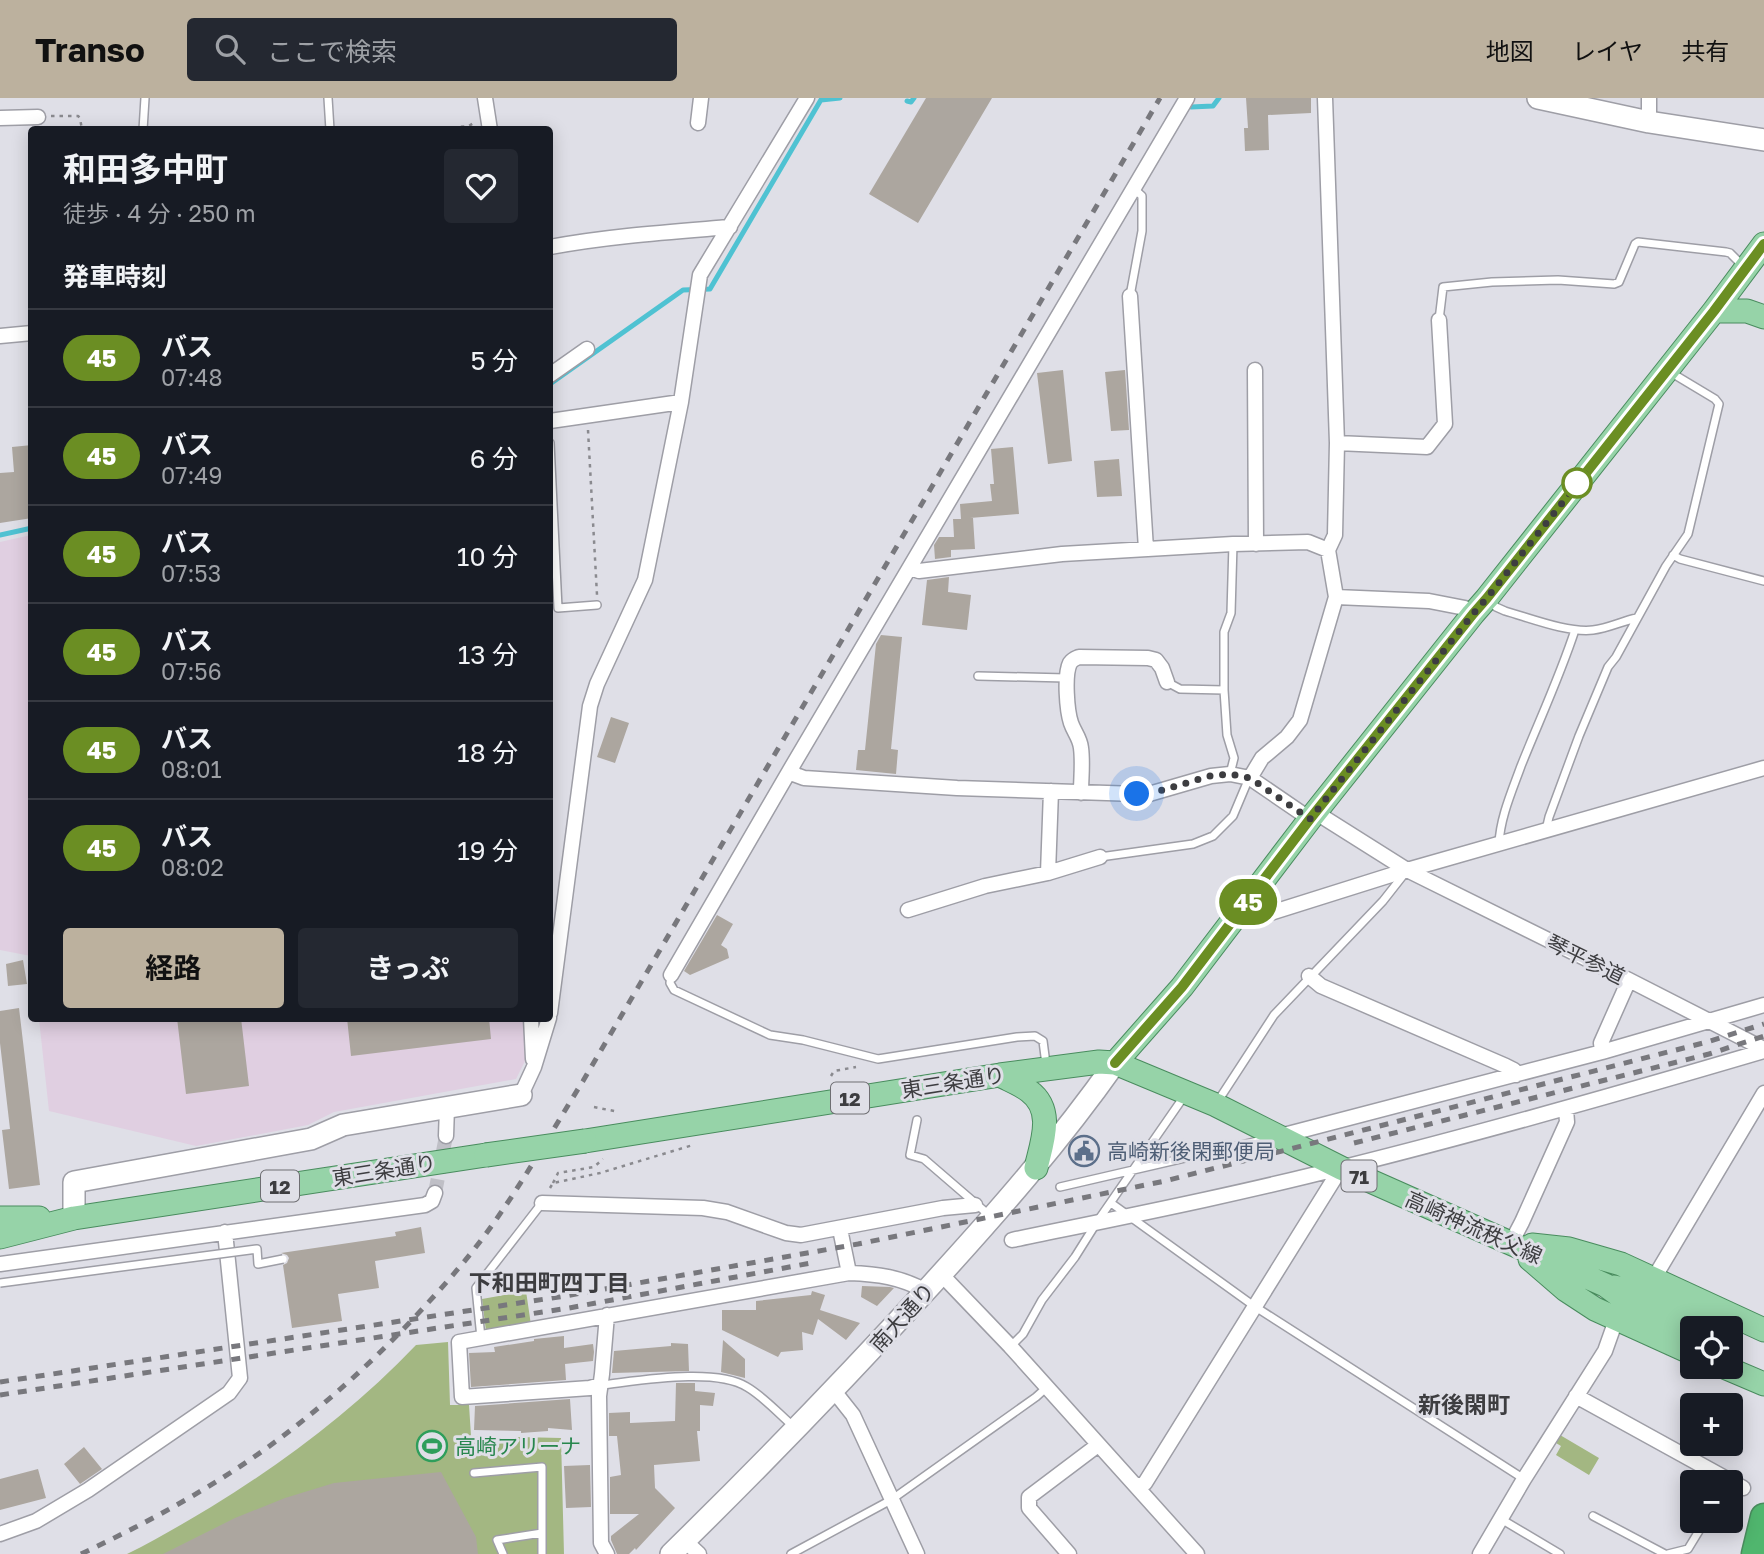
<!DOCTYPE html>
<html lang="ja">
<head>
<meta charset="utf-8">
<style>
	:root { --surface:#171b24; --page:#242831; --text:#f1f3f6; --muted:#9ea1a6; --line:#363941; --accent:#bcb19e }
	body { margin:0; font-family:"Golos Text","Noto Sans JP",sans-serif; background:var(--page); color:var(--text); height:100vh; display:flex; flex-direction:column; font-size:26px; white-space:nowrap }
	* { box-sizing:border-box; margin:0 }
	p { font-size:23px; color:var(--muted) }
	.icon { flex:none; width:38px; height:38px; fill:none; stroke:currentColor; stroke-width:2; stroke-linecap:round; stroke-linejoin:round }
	.map { position:relative; flex:1; overflow:hidden }
	.drawer { position:absolute; left:28px; top:28px; width:525px; height:896px; display:flex; flex-direction:column; background:var(--surface); border-radius:7px; box-shadow:0 4px 18px #0003 }
	.drawer>* { flex:none }
	.badge { padding:0 14px; border-radius:23px; font-size:24px; line-height:46px }
	.fabs { position:absolute; left:1680px; top:1218px; display:grid; gap:14px }
	.fabs a { display:grid; place-items:center; width:63px; height:63px; border-radius:7px; background:var(--surface); box-shadow:0 4px 18px #0003; font-size:35px }
	.you { position:absolute; width:35px; height:35px; margin:-18px; border:5px solid #fff; border-radius:50%; background:#1a73e8; box-shadow:0 0 0 10px #1a73e833 }
	.map>.badge { position:absolute; translate:-50% -50%; box-shadow:0 0 0 4px #fff }
	h2 { padding:0 35px; font-size:26px; line-height:63px }
	.round { display:grid; place-items:center; flex:none; width:74px; height:74px; border-radius:7px; background:var(--page) }
	.summary { display:flex; align-items:center; justify-content:space-between; height:119px; padding:0 35px }
	h1 { font-size:33px; font-weight:700; line-height:52px }
	.action { display:flex; gap:14px; margin-top:auto; padding:14px 35px }
	.action a { flex:1; height:80px; border-radius:7px; background:var(--accent); color:#111; font-size:28px; font-weight:700; line-height:80px; text-align:center }
	.action a+a { background:var(--page); color:var(--text) }
	ul { padding:0; list-style:none }
	li { display:flex; align-items:center; gap:21px; height:98px; padding:0 35px; border-top:2px solid var(--line) }
	li div { flex:1 }
	li b { display:block; font-size:26px }
	li em { font-style:normal }
	li .badge { min-width:77px; font-weight:700; text-align:center }
	header { display:flex; align-items:center; gap:42px; box-sizing:border-box; height:98px; padding:0 35px; background:var(--accent); color:#111 }
	header strong { font-size:33px }
	nav { display:flex; gap:38px; margin-inline-start:auto; font-size:24px }
	.search { width:490px; height:63px; background:var(--page); display:flex; align-items:center; gap:18px; box-sizing:border-box; padding:0 24px; border-radius:7px; color:var(--muted); font-size:26px }
	.map>svg:first-child { display:block }
	.industrial { fill:#e0cfe1 }
	.green { fill:#a3b782 }
	.lines { fill:none; stroke-linecap:round; stroke-linejoin:round }
	.stream { stroke:#4fc2d2; stroke-width:5 }
	.building { fill:#aca69f }
	.street-tunnel { stroke:#bfbfc6; stroke-width:14; stroke-dasharray:14 7; stroke-linecap:butt }
	.lane-casing { stroke:#9e9ea6; stroke-width:10 }
	.street-casing { stroke:#9e9ea6; stroke-width:17 }
	.secondary-casing { stroke:#9e9ea6; stroke-width:24 }
	.primary-casing { stroke:#498c5e; stroke-width:25 }
	.highway-casing { stroke:#498c5e; stroke-width:29 }
	.path { stroke:#8a8a8f; stroke-width:2.5; stroke-dasharray:3.5 5; stroke-linecap:butt }
	.lane { stroke:#fff; stroke-width:7 }
	.street { stroke:#fff; stroke-width:14 }
	.secondary { stroke:#fff; stroke-width:21 }
	.primary { stroke:#96d3a8; stroke-width:23 }
	.highway { stroke:#50b66e; stroke-width:26 }
	.rail { stroke:#78787d; stroke-width:5; stroke-dasharray:9 9; stroke-linecap:butt }
	.lane-bridge-casing { stroke:#9e9ea6; stroke-width:10; stroke-linecap:butt }
	.primary-bridge-casing { stroke:#498c5e; stroke-width:25; stroke-linecap:butt }
	.lane-bridge { stroke:#fff; stroke-width:7 }
	.primary-bridge { stroke:#96d3a8; stroke-width:23 }
	.line-casing { stroke:#fff; stroke-width:16 }
	.line { stroke:#6b8e23; stroke-width:10 }
	.walk { stroke:#3d3d40; stroke-width:7; stroke-dasharray:0 12.6 }
	.stop-dot { fill:#fff; stroke:#6b8e23; stroke-width:3.5 }
	.labels { text-anchor:middle; dominant-baseline:central; stroke-width:6; stroke-linejoin:round; paint-order:stroke }
	.shield { fill:#dfdfe7; stroke:#6e6e72; stroke-width:2 }
	.shield-label { font-size:19px; font-weight:bold; fill:#3d3d40 }
	.street-label { font-size:21px; fill:#3d3d40; stroke:#dfdfe7 }
	.service-label { font-size:21px; fill:#4e5e75; stroke:#dfdfe7; text-anchor:start }
	.leisure-label { font-size:21px; fill:#27864d; stroke:#dfdfe7; text-anchor:start }
	.neighbourhood-label { font-size:23px; font-weight:bold; fill:#3d3d40; stroke:#dfdfe7 }
</style>
</head>
<body>
<header>
<strong>Transo</strong>
<div class="search"><svg class="icon" aria-label="search" viewBox="0 0 24 24"><circle cx="10" cy="10" r="6"/><path d="M15 15l6 6"/></svg>ここで検索</div>
<nav><a>地図</a><a>レイヤ</a><a>共有</a></nav>
</header>
<div class="map">
<svg width="1764" height="1456" viewBox="0 0 1764 1456">
	<rect width="100%" height="100%" fill="#dfdfe7"/>
	<path class="industrial" d="M31,437H32L31,858L0,852V444Z
		M39,921H523L526,961L516,981L334,1014L308,1027L196,1048L49,1013Z"/>
	<path class="green" d="M526,1193L531,1227L486,1233L482,1201Z
		M448,1244L450,1307H469L471,1338L561,1340L564,1456H127C156,1442 184,1425 211,1409C286,1363 356,1310 416,1247Z
		M1560,1337L1599,1360L1589,1377L1556,1357L1561,1348L1556,1345Z"/>
	<g class="lines">
		<path class="stream" d="M821,2L840,0
			M907,3L911,4L914,0
			M1191,9L1213,8L1219,0
			M550,286L683,192L710,191L822,0
			M0,437L32,430"/>
	</g>
	<path class="building" d="M926,0H992L918,125L869,96Z
		M1246,0H1311V15L1268,17L1269,52L1245,53L1244,30H1248Z
		M1063,272L1072,363L1048,366L1037,275Z
		M1125,272L1129,332L1111,333L1105,274Z
		M32,347V420L0,425V375L14,374L12,349Z
		M1013,349L1019,416L970,420H973L975,451L951,452V459L935,461L934,447L939,439H954L953,421H961L960,406L992,403L990,386H994L991,351Z
		M1119,361L1122,398L1097,399L1094,363Z
		M949,479L948,494L971,497L967,532L922,527L927,482Z
		M881,537L902,539L891,651L898,652L896,676L856,672L858,652H865L876,546Z
		M611,619L629,625L615,665L597,659Z
		M717,817L733,826L721,847L727,851L729,860L690,877L684,873Z
		M23,862L27,886L8,888L6,866Z
		M19,910L40,1087L9,1091L2,1032L10,1031L0,945V913Z
		M177,920H241L249,988L186,996Z
		M347,920H489L491,941L351,958Z
		M421,1129L425,1155L375,1163L379,1190L338,1196L342,1223L292,1230L283,1167L287,1165L289,1160L287,1157L281,1155L396,1138L395,1134Z
		M862,1188L890,1189L894,1190L877,1208L861,1199Z
		M812,1193L825,1197L820,1212L860,1225L846,1242L818,1221L813,1237L802,1234L803,1252L781,1254L778,1259L722,1232V1212H756V1203L811,1197Z
		M564,1238V1250L593,1246L594,1254L593,1263L565,1266L566,1282L471,1289L469,1255L495,1254L494,1249L534,1243V1241Z
		M723,1242L745,1261V1280L721,1274Z
		M671,1245L688,1246L689,1273L612,1275L614,1253L671,1248Z
		M676,1285H695V1293L715,1295L713,1308L700,1307V1333H697L700,1363L654,1367L655,1390L675,1410L636,1452L635,1450L629,1456H617L611,1442V1438L639,1416H610V1379L621,1377L617,1338H609V1315L630,1314V1325L675,1323Z
		M570,1301L572,1332L548,1330V1333L521,1335V1333L474,1332L475,1308Z
		M84,1349L102,1371L80,1386L64,1366Z
		M590,1367L591,1409L566,1410L564,1368Z
		M38,1371L46,1400L0,1412V1381Z
		M441,1374L476,1439L478,1456H163L235,1420L285,1400L334,1385Z"/>
	<g class="lines">
		<path class="street-tunnel" d="M435,1095L446,1038"/>
		<g class="lane-casing">
			<path id="lane" d="M328,0L330,32
				M143,32L145,0
				M1130,198L1142,133V98L1134,91
				M1439,222L1443,189L1492,184L1558,182L1614,186L1619,184L1635,146L1638,144L1726,154L1730,155L1743,168
				M550,345L558,510L597,507
				M1673,457L1680,461L1764,483
				M1490,503L1496,509L1505,513C1530,520 1568,535 1593,532C1609,530 1622,523 1637,520
				M978,578L1066,580
				M1167,584L1180,591L1224,592
				M1230,676L1234,660L1227,637L1224,592V534L1231,515L1233,446
				M1546,732L1549,719L1579,638L1608,569L1616,559L1666,468L1688,436L1719,306L1715,301L1670,274
				M1499,746C1500,720 1512,693 1521,668C1539,623 1560,578 1575,532
				M1100,759L1193,746L1213,738L1233,718L1249,680
				M671,877L670,885L674,892L770,937L803,942L878,961L1017,939L1035,938L1043,943L1046,966
				M1218,1003L1274,917L1383,803L1405,775
				M917,1022L910,1057L924,1061L989,1117
				M1060,1089L1271,1040
				M1111,1105L1254,1208L1524,1381
				M481,1240L476,1190L542,1105
				M1011,1248L1023,1236L1042,1202L1075,1159L1097,1124L1185,997
				M601,1287C638,1283 715,1269 747,1289C764,1299 778,1315 793,1328
				M474,1375L542,1369V1456
				M1593,1418L1665,1456
				M1501,1421L1560,1456
				M503,1456L497,1442L542,1435
				M791,1456L891,1402L1036,1299L1046,1290
				M1668,1456L1688,1451L1705,1423"/>
		</g>
		<g class="street-casing">
			<path id="street" d="M485,0L490,32
				M1649,0V24
				M0,20L38,19
				M698,25L701,0
				M550,149C609,138 670,134 730,129
				M1130,198L1146,451
				M0,238L32,235
				M1255,272L1256,446
				M550,277L587,251
				M550,323L681,304
				M1337,345L1427,349L1445,326L1439,222
				M910,470L919,473L1062,456L1233,446L1308,444L1328,452
				M1336,499L1429,503L1465,510L1473,516
				M790,672L796,677L804,680L957,690L1137,696H1149L1211,678L1230,676L1250,680L1310,721
				M1250,680L1262,660L1287,639L1300,622L1336,499L1328,452L1335,437L1337,345L1325,0
				M1081,695C1081,680 1083,665 1081,650C1080,640 1074,634 1071,625C1067,613 1064,577 1070,565C1073,561 1074,561 1079,559L1148,560L1156,562L1162,570L1167,584
				M1315,714L1407,772L1629,882L1764,951
				M1048,775L1051,693
				M1244,809L1256,815L1267,816L1407,772L1764,670
				M908,812L985,788L1048,775L1100,759
				M671,877L790,672L1187,0
				M1309,878L1321,888L1506,968L1514,972L1516,977
				M550,915L590,608L597,586L645,482L681,304L700,177L807,0
				M531,920L533,961
				M1602,954L1601,945L1629,882
				M521,997L534,969L549,920
				M446,1038L447,1009
				M1280,1038L1602,954L1764,907
				M542,1105L703,1110L727,1114L786,1135L801,1137L943,1110L975,1107
				M840,1131L849,1175
				M1012,1142C1123,1119 1235,1097 1344,1069C1485,1034 1625,994 1764,953
				M1511,1145L1522,1124L1567,1024L1566,1011
				M0,1166L425,1107L432,1103L435,1095
				M941,1176L1010,1248L1197,1456
				M1654,1180L1764,995
				M600,1287L590,1290L462,1299L459,1244L849,1175C878,1176 900,1179 926,1193
				M834,1293L853,1317L917,1456
				M1576,1298L1743,1390
				M1137,1389L1145,1385L1341,1070
				M0,1436L36,1423L88,1392L229,1295L240,1280L225,1134
				M685,1443L699,1456
				M607,1456L601,1445L599,1298L602,1276L607,1217
				M1069,1456L1029,1410V1399L1098,1347
				M1480,1456L1524,1381L1605,1253L1616,1222"/>
		</g>
		<g class="secondary-casing">
			<path id="secondary" d="M1538,0L1649,24L1764,42
				M74,1120V1084L311,1041L343,1027L521,997
				M671,1456C761,1368 848,1278 933,1185C997,1115 1060,1043 1115,965"/>
		</g>
		<g class="primary-casing">
			<path id="primary" d="M1714,213H1747L1764,219
				M1115,965L1182,889L1310,721L1473,516L1487,500L1714,213L1764,146
				M1000,977C1009,982 1020,986 1029,993C1055,1012 1042,1044 1036,1070
				M585,1043L1000,977L1099,964L1115,965L1216,1007L1341,1070L1605,1187L1642,1214L1692,1237
				M0,1120H39
				M0,1139L74,1120L486,1057
				M1532,1147L1569,1151L1621,1166L1764,1232
				M1530,1161L1566,1192L1595,1211L1692,1255
				M1614,1189L1649,1196L1724,1230
				M1724,1269L1764,1286"/>
		</g>
		<g class="highway-casing">
			<path id="highway" d="M1755,1456L1764,1419"/>
		</g>
		<path class="path" d="M51,18H78L80,20L82,32
			M427,32L469,28L475,24
			M588,332L597,497
			M831,978L834,973L856,969
			M594,1009L619,1014
			M553,1085L558,1075L594,1069L603,1061
			M550,1090L553,1085L600,1075L693,1047"/>
		<use href="#lane" class="lane"/>
		<use href="#street" class="street"/>
		<use href="#secondary" class="secondary"/>
		<use href="#primary" class="primary"/>
		<use href="#highway" class="highway"/>
		<path class="rail" d="M1354,1045L1709,956L1764,938
			M0,1284L565,1198L858,1146L1165,1083L1707,944L1764,926
			M0,1297L569,1210L811,1165
			M81,1456C151,1423 221,1385 283,1338C349,1288 409,1229 463,1165C509,1110 545,1044 583,983L1160,0"/>
		<g class="lane-bridge-casing">
			<path id="lane-bridge" d="M0,1185L257,1151L258,1166L283,1161"/>
		</g>
		<g class="primary-bridge-casing">
			<path id="primary-bridge" d="M486,1057L585,1043"/>
		</g>
		<use href="#lane-bridge" class="lane-bridge"/>
		<use href="#primary-bridge" class="primary-bridge"/>
	</g>
	<g class="lines">
		<g class="line-casing">
			<path id="line" d="M1115,965L1182,889L1310,721L1473,516L1487,500L1714,213L1764,146"/>
		</g>
		<use href="#line" class="line"/>
		<path class="walk" d="M1137,696H1149L1210,678L1230,676L1250,680L1310,721L1473,516L1487,500L1585,376L1577,385"/>
	</g>
	<defs>
		<g id="civic-ring" transform="scale(1.575)"><circle r="9.5" fill="#dfdfe7" stroke="#5c6f8a" stroke-width="1.5"/><path d="M-.6-6.5H3V-4.5H.6V-3L4-1V1h2V6H-6V1h2V-1L-.6-3ZM-1.2 2.5V6h2.4V2.5Z" fill="#5c6f8a"/></g>
		<g id="stadium-ring" transform="scale(1.575)"><circle r="9.5" fill="#dfdfe7" stroke="#2e9e5b" stroke-width="1.5"/><path d="M0-5a6.5 5 0 1 0 0 10a6.5 5 0 1 0 0-10ZM-3.5-1.8h7v3.6h-7Z" fill="#2e9e5b"/></g>
	</defs>
	<g fill-rule="evenodd">
		<use href="#civic-ring" x="1084" y="1053"/>
		<use href="#stadium-ring" x="432" y="1348"/>
	</g>
	<circle class="stop-dot" cx="1577" cy="385" r="14"/>
	<g class="labels">
		<g class="shield">
			<rect x="831" y="984.5" width="38" height="31" rx="5"/>
			<rect x="1341.5" y="1062.5" width="35" height="31" rx="5"/>
			<rect x="261" y="1072.5" width="38" height="31" rx="5"/>
		</g>
		<g class="shield-label">
			<text x="850" y="1000">12</text>
			<text x="1359" y="1078">71</text>
			<text x="280" y="1088">12</text>
		</g>
		<g class="street-label">
			<text transform="translate(1586 861) rotate(26)">琴平参道</text>
			<text transform="translate(953 984) rotate(-9)">東三条通り</text>
			<text transform="translate(384 1072) rotate(-9)">東三条通り</text>
			<text transform="translate(1474 1129) rotate(24)">高崎神流秩父線</text>
			<text transform="translate(902 1219) rotate(-48)">南大通り</text>
		</g>
		<g class="service-label">
			<text x="1107" y="1053">高崎新後閑郵便局</text>
		</g>
		<g class="leisure-label">
			<text x="455" y="1348">高崎アリーナ</text>
		</g>
		<g class="neighbourhood-label">
			<text x="549" y="1184">下和田町四丁目</text>
			<text x="1464" y="1306">新後閑町</text>
		</g>
	</g>
</svg>
<div class="fabs">
<a><svg class="icon" aria-label="locate" viewBox="0 0 24 24"><circle cx="12" cy="12" r="6"/><path d="M12 2v4M12 18v4M2 12h4M18 12h4"/></svg></a>
<a>+</a>
<a>−</a>
</div>
<div class="you" style="left:1137px;top:696px"></div>
<b class="badge" style="left:1248px;top:804px;background:#6b8e23;color:#fff">45</b>
<section class="drawer">
<div class="summary"><div><h1>和田多中町</h1><p>徒歩 · 4 分 · 250 m</p></div><a class="round"><svg class="icon" aria-label="heart" viewBox="0 0 24 24"><path d="M12 20l-8-8c-3-5 5-10 8-4 3-6 11-1 8 4z"/></svg></a></div>
<h2>発車時刻</h2>
<ul>
<li><span class="badge" style="background:#6b8e23;color:#fff">45</span><div><b>バス</b><p>07:48</p></div><em>5 分</em></li>
<li><span class="badge" style="background:#6b8e23;color:#fff">45</span><div><b>バス</b><p>07:49</p></div><em>6 分</em></li>
<li><span class="badge" style="background:#6b8e23;color:#fff">45</span><div><b>バス</b><p>07:53</p></div><em>10 分</em></li>
<li><span class="badge" style="background:#6b8e23;color:#fff">45</span><div><b>バス</b><p>07:56</p></div><em>13 分</em></li>
<li><span class="badge" style="background:#6b8e23;color:#fff">45</span><div><b>バス</b><p>08:01</p></div><em>18 分</em></li>
<li><span class="badge" style="background:#6b8e23;color:#fff">45</span><div><b>バス</b><p>08:02</p></div><em>19 分</em></li>
</ul>
<div class="action"><a>経路</a><a>きっぷ</a></div>
</section>
</div>
</body>
</html>
